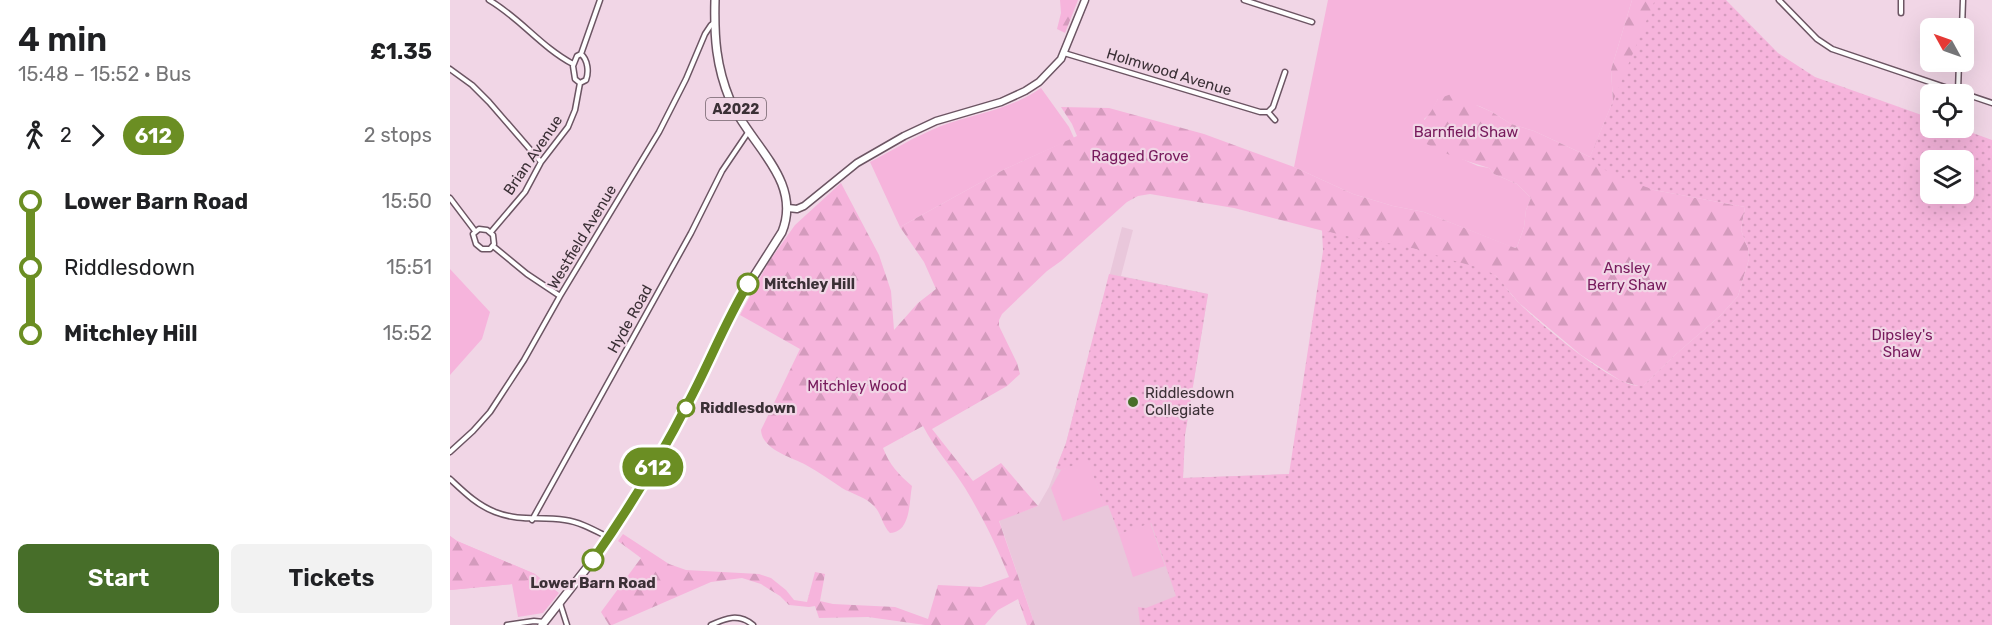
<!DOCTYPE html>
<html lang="en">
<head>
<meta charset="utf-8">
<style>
	:root { --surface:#fff; --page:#f2f2f2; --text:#202124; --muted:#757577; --accent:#476e29 }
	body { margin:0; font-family:Rubik,sans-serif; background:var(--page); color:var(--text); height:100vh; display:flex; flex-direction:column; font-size:22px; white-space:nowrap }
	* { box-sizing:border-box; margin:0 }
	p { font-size:20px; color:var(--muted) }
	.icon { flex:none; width:33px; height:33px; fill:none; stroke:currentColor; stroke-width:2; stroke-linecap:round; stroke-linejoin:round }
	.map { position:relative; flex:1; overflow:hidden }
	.side { display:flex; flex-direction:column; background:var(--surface); width:450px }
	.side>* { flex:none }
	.badge { padding:0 12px; border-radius:20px; font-size:21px; line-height:39px }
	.needle { width:39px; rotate:310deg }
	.fabs { position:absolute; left:1470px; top:18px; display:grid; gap:12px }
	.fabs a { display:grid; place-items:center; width:54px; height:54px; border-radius:9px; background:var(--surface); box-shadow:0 6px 24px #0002; font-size:30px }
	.map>.badge { position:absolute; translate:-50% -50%; box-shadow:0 0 0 3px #fff }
	.legs { display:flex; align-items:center; gap:9px; height:66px; padding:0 18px; font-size:20px }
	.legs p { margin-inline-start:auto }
	.overview { display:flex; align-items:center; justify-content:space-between; height:102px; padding:0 18px }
	h1 { font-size:33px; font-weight:600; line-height:45px }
	.cta { display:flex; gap:12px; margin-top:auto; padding:12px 18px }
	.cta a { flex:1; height:69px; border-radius:9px; background:var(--accent); color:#fff; font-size:24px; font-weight:600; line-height:69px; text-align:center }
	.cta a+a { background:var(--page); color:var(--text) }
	ul { padding:0 18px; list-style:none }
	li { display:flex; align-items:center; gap:21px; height:66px; font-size:22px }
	li i { display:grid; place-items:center; width:9px; height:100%; margin:0 8px; background:currentColor }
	li i::after { content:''; width:15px; height:15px; margin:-8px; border:4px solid; border-radius:50%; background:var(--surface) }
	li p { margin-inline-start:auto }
	li:first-child i { background:linear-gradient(#0000 50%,currentColor 0) }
	li:last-child i { background:linear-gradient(currentColor 50%,#0000 0) }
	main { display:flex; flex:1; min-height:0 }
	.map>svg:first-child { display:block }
	.built { fill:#e9c7db }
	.grass { fill:#f6b4dc }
	.forest { fill:url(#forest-firs) }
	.park { fill:url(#park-dots); fill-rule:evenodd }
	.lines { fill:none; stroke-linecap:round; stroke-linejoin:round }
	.street-casing { stroke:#6c5563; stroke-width:7 }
	.secondary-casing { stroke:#6c5563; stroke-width:9 }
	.primary-casing { stroke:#6c5563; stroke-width:10 }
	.street { stroke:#fff; stroke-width:4 }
	.secondary { stroke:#fff; stroke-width:6 }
	.primary { stroke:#fff; stroke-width:7 }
	.line-1-casing { stroke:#fff; stroke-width:14 }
	.line-1 { stroke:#6b8e23; stroke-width:9 }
	.stop-1-dot { fill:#fff; stroke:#6b8e23; stroke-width:3 }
	.poi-dot { fill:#476e29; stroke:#f1d6e6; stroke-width:2 }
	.labels { text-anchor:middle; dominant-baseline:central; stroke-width:4.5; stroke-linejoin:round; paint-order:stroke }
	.shield { fill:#f1d6e6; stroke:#72626b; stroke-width:1.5 }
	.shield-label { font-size:14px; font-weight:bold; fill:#3b3036 }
	.street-label { font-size:15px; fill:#3b3036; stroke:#f1d6e6 }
	.park-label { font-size:15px; fill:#771a5c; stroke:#f1d6e6 }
	.stop-label { font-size:15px; font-weight:bold; fill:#3b3036; stroke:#f1d6e6; text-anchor:start }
	.poi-label { font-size:15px; fill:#3b3036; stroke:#f1d6e6; text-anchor:start }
</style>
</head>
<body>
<main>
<section class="side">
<div class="overview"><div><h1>4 min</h1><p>15:48 – 15:52 · Bus</p></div><b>£1.35</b></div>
<div class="legs"><svg class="icon" aria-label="walk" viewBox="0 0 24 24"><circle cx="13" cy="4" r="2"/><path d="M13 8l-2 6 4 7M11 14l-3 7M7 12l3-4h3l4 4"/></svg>2<svg class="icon" aria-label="forward" viewBox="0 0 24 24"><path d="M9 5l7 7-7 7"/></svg><b class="badge" style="background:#6b8e23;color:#fff">612</b><p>2 stops</p></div>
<ul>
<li><i style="color:#6b8e23"></i><b>Lower Barn Road</b><p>15:50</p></li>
<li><i style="color:#6b8e23"></i><span>Riddlesdown</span><p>15:51</p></li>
<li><i style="color:#6b8e23"></i><b>Mitchley Hill</b><p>15:52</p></li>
</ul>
<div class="cta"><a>Start</a><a>Tickets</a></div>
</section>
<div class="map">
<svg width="1542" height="625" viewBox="0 0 1542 625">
	<defs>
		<pattern id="forest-firs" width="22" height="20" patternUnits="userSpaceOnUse" patternTransform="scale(1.5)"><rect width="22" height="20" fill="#f6b4dc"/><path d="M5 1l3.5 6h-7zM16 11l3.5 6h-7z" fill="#d49bbd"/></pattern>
		<pattern id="park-dots" width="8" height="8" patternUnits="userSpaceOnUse" patternTransform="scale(1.5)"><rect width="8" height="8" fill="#f6b4dc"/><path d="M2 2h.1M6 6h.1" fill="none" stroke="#d49bbd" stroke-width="1.8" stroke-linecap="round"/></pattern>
	</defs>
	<rect width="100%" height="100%" fill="#f1d6e6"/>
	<path class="built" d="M672,227L683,230L671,276L758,294L735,435L733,478L839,474L813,625H585L549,520L588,506L599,487L616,443Z"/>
	<path class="grass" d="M878,0H1182L1161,70L1163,101L1140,157L1084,131L1061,124L1042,112L1029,106L988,99L981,113L974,119L994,151L1028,166L1039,168L1044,174L1067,184L1081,198L1076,210L1074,227L1067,247L1064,248L974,212L943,206L903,194L844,167Z
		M591,88L619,127L624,138L555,169L450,227L420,162C443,150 466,136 491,126C526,113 560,110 591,88Z
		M0,269L40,312L32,339L0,375Z
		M638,459L654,506L613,521L601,488L611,470Z
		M700,522L715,566L683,577L669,534Z
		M0,536L7,541L85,574L109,593L93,613L68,617L62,584L0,590Z"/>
	<path class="forest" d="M610,0H628L615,33L607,29L611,13Z
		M1182,0H1217L1190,183L1204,190L1295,207L1291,230L1298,248L1299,259L1288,296L1270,316L1226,354L1192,387L1171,381L1131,355L1069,303L1046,276L965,249L897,237L784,208L700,194L688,196L677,202L611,261L597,271L552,314L549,320V326L567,363L570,374L557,386L482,429L523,481L551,463L588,506L549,521L585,625H577L568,599L548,610L535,625H475L418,617L369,618L365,606L359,607L339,605L330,596L311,584L292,578L261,582L162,625H159L151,612L191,558L168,541L173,534L219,564L236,570L309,574L321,578L336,590L344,600L357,602L365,572L375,574L370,601L383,604L445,607L478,619L488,585L531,587L559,577C546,544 533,518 515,488C502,467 484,448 473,426L433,448C439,464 449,475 462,486C459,502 461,532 440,533C432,525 432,514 424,506C416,497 402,494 392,488C380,480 369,472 356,465C341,457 312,450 311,430L350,349L290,315L318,263L345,225L391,183L429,255L441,291L444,330L468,303L486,289L474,262L450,227L555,169L627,136L622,124L611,107L659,108L754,134L844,167L903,194L943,206L974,212L1065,248L1067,247L1074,227L1076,210L1081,198L1067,184L1044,174L1039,168L1004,157L970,141C965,129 973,122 980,113C983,109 985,103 988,99L1001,94L1042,112L1061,124L1084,131L1140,157L1163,101L1161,70Z
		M0,536L7,541L85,574L83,579L62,584L0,590Z"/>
	<path class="park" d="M1205,0H1276L1328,53L1365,77L1480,118V128H1509L1542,140V625H690L688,607L696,608L726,596L701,523L669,534L658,505L654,506L638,460L611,470L606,468L616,443L659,274L758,294L735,435L733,478L839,474L873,251L872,230C903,239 935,241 966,249C979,253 992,257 1005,261C1018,265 1037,268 1047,277C1056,286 1062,297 1071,305C1088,322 1173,395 1194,385L1226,354L1270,316L1288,296L1299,259L1298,248L1291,230L1295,207L1204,190L1164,175L1150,167L1140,157ZM1480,160H1514V194H1480Z"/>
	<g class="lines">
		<g class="street-casing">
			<path id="street" d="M39,0C70,18 91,47 123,64
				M794,0L862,22
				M1329,0L1367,39L1382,49L1542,103
				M1451,13V0
				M1512,28L1513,0
				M614,53L810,112H818L823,107L835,72
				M131,54C138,60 139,72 136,80L130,83L125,79L123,66L127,56L131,54L150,0
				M0,69L22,85L39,102L91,162
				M1508,91L1509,62
				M818,112L825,120
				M0,198L25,231
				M29,229L37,230L43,235L44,244L40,249H32L26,244L23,234Z
				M41,232L75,192L91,162L118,127L125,110L130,83
				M43,246L77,274L110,296
				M0,452L23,431L40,412L74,360L110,296L209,132L236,79L255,34L261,25L265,22
				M0,479C14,492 27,505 45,512C71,522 89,516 115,520C130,522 144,530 158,537
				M82,520L241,233L272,171L299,131
				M110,603L117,625
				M57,625L84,621L94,622
				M261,625C276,618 289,613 303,625"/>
		</g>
		<g class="secondary-casing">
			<path id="secondary" d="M338,208L347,209L354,206L407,163L454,136L486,121L551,102L575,91L589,82L611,59L635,0"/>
		</g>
		<g class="primary-casing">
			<path id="primary" d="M92,625L143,560L205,463L239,402L285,306L332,232C353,180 299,144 280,100C266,66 264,37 265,0"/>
		</g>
		<use href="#street" class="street"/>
		<use href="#secondary" class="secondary"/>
		<use href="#primary" class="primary"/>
	</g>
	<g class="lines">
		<g class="line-1-casing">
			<path id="line-1" d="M143,560C178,510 210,458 238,403C259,364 275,322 298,284"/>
		</g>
		<use href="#line-1" class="line-1"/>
	</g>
	<g class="stop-1-dot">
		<circle cx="298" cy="284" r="10"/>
		<circle cx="236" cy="408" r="8"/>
		<circle cx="143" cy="560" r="10"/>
	</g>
	<circle class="poi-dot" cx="683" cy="402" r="6"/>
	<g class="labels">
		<rect class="shield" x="256" y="98" width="60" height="22" rx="4.5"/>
		<g class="shield-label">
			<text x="286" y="109">A2022</text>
		</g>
		<g class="street-label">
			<text transform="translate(719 72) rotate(17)">Holmwood Avenue</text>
			<text transform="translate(83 155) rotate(-56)">Brian Avenue</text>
			<text transform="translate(132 237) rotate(-59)">Westfield Avenue</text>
			<text transform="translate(180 319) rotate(-61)">Hyde Road</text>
		</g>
		<g class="park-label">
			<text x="1016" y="132">Barnfield Shaw</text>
			<text x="690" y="156">Ragged Grove</text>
			<text x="1177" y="268">Ansley<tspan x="1177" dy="17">Berry Shaw</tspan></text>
			<text x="1452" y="335">Dipsley's<tspan x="1452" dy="17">Shaw</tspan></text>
			<text x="407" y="386">Mitchley Wood</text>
		</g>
		<g class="stop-label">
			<text x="314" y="284">Mitchley Hill</text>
			<text x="250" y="408">Riddlesdown</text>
			<text x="143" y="583" text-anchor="middle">Lower Barn Road</text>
		</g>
		<g class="poi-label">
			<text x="695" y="393">Riddlesdown<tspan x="695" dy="17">Collegiate</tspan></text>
		</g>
	</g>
</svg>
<div class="fabs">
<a><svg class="needle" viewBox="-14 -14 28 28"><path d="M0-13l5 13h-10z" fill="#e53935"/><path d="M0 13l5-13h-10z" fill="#757577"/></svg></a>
<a><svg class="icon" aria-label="locate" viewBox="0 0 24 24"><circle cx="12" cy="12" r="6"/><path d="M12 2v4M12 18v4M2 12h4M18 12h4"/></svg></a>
<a><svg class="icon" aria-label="layers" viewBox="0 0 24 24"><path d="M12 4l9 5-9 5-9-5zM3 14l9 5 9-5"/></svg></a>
</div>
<b class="badge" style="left:203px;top:467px;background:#6b8e23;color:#fff">612</b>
</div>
</main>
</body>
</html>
